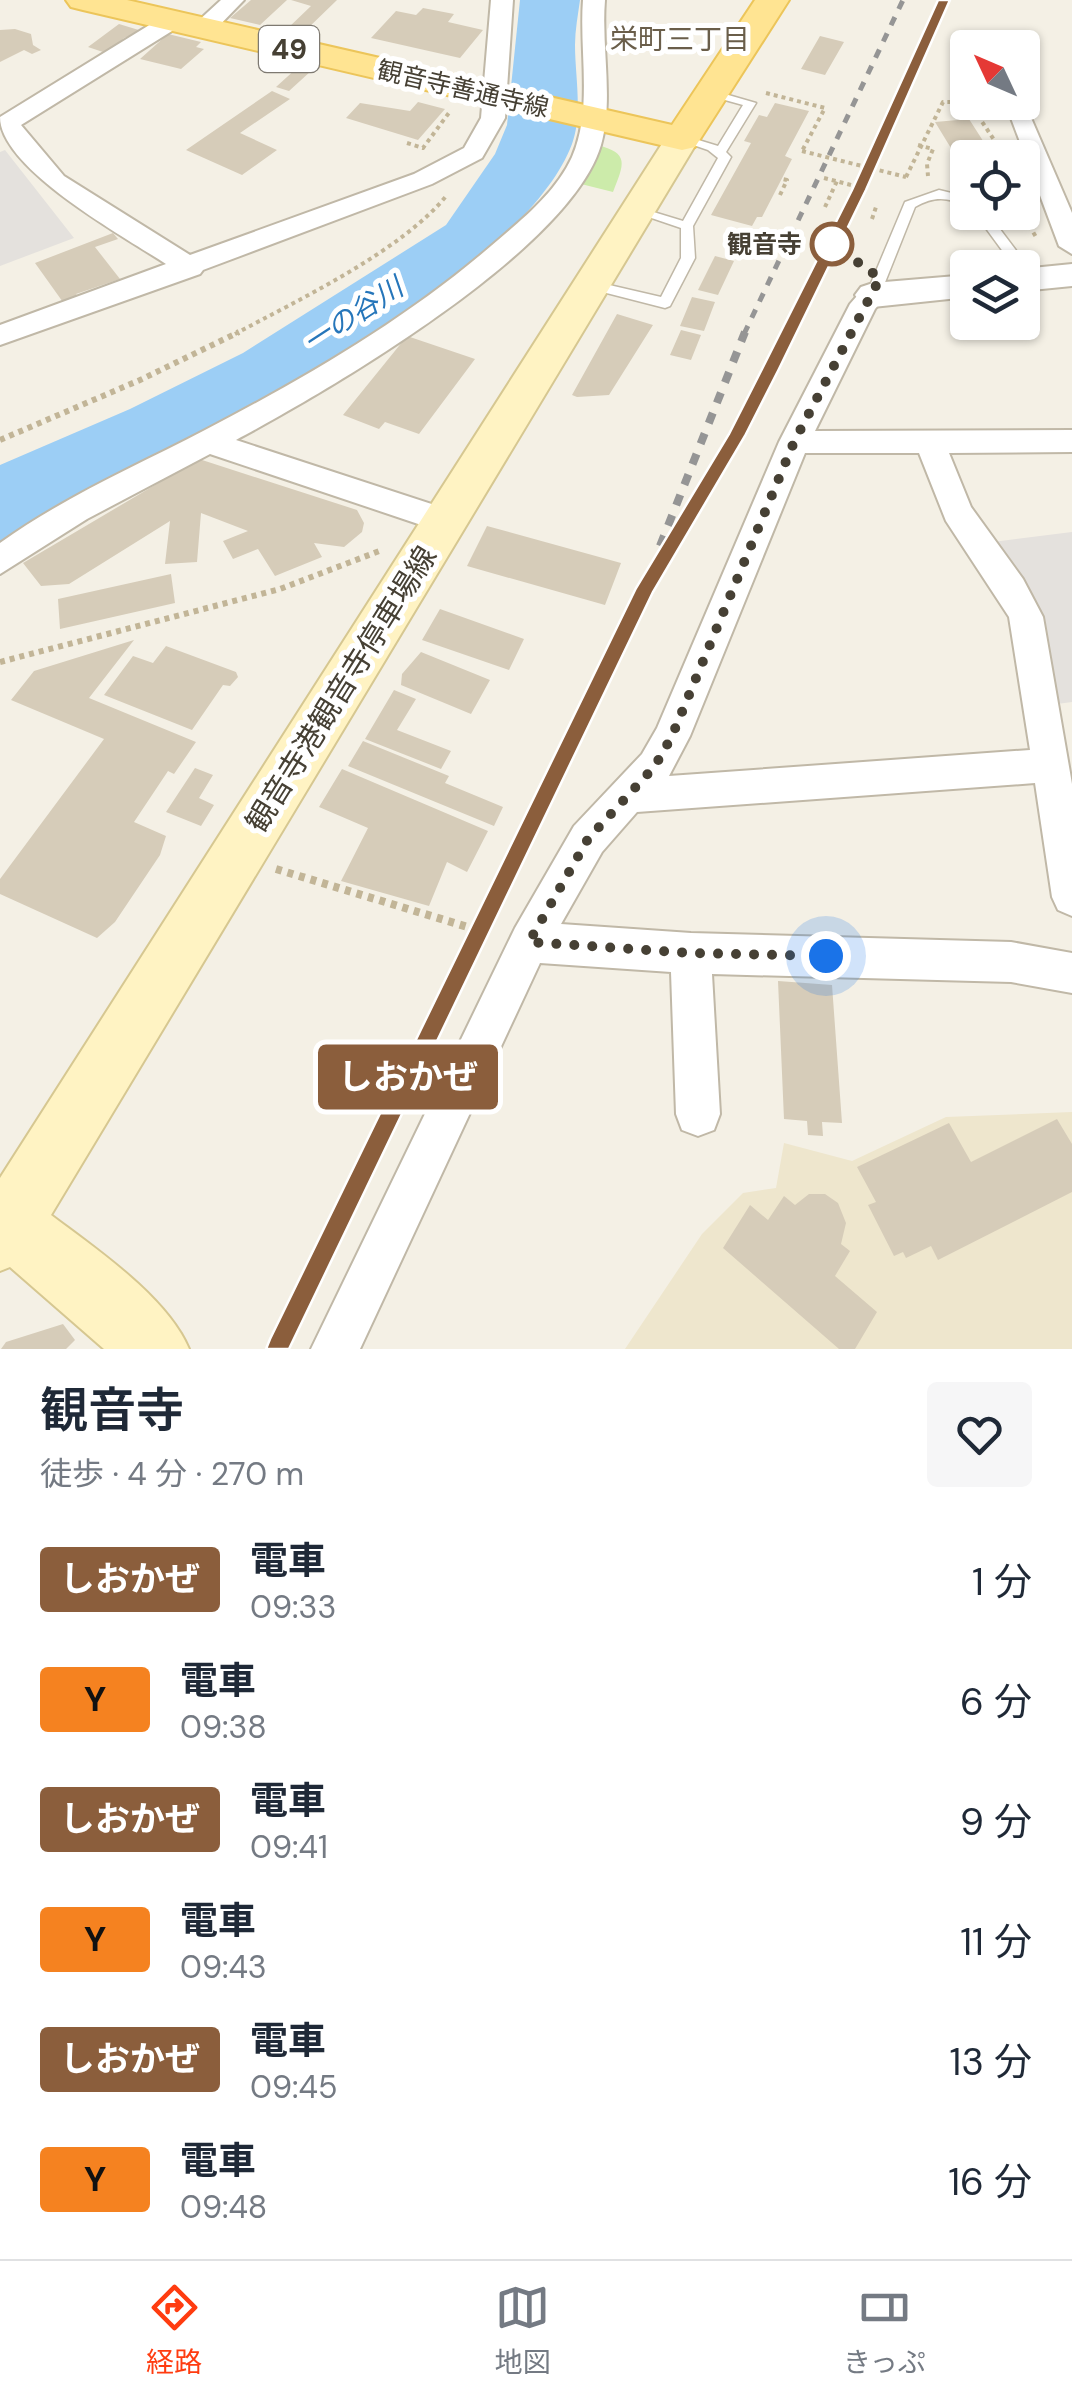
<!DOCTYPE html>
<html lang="ja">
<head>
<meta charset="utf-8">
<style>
	:root { --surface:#fff; --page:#f6f6f7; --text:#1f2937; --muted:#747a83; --line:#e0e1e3; --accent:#ff3c10 }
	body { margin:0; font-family:"DM Sans","Noto Sans JP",sans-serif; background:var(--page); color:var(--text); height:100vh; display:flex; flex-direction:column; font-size:38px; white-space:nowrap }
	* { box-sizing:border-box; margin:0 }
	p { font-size:32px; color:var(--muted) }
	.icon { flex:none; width:55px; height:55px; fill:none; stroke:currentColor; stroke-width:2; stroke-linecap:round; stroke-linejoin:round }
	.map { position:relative; height:1349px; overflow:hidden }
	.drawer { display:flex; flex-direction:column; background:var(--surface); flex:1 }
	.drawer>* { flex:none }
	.badge { padding:0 20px; border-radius:8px; font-size:35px; line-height:65px }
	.needle { width:65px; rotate:314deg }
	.fabs { position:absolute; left:950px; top:30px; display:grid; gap:20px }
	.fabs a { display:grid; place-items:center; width:90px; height:90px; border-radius:10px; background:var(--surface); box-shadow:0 2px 8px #0004; font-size:50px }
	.you { position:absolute; width:50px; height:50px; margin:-25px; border:8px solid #fff; border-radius:50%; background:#1a73e8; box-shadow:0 0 0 15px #1a73e833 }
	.map>.badge { position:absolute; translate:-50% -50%; box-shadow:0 0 0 5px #fff }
	.round { display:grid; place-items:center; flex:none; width:105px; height:105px; border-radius:10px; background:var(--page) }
	.headline { display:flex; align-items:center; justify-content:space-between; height:170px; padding:0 40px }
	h1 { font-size:48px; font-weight:600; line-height:75px }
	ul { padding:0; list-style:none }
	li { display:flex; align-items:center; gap:30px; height:120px; padding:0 40px }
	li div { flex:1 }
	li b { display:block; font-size:38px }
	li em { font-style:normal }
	li .badge { min-width:110px; font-weight:700; text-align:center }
	.tab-bar { display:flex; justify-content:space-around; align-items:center; height:140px; border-top:2px solid var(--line); background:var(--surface); font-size:28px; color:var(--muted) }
	.tab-bar a { display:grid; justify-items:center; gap:5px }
	.tab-bar .selected { color:var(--accent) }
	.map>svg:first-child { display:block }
	.education { fill:#eee6cd }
	.green { fill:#ccebaa }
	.parking { fill:#e4e1dd }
	.water { fill:#9ccef5 }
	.building { fill:#d6ccb9 }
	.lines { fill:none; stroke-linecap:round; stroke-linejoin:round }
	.service-casing { stroke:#c0b8a7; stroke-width:3 }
	.minor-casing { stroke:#c0b8a7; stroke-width:4 }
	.tertiary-casing { stroke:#c0b8a7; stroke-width:4 }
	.secondary-casing { stroke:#d6c791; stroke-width:4 }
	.primary-casing { stroke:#ecc55a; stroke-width:4 }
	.path-far2 { stroke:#c2b597; stroke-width:4; stroke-dasharray:4 4; stroke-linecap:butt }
	.path-far1 { stroke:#c2b597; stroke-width:6; stroke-dasharray:5 5; stroke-linecap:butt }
	.path { stroke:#c2b597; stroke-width:8; stroke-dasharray:6 6; stroke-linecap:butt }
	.service { fill:#fff; fill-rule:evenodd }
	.minor { fill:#fff; fill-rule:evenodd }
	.tertiary { fill:#fff; fill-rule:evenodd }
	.secondary { fill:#fff3c3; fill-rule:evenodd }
	.primary { fill:#ffe492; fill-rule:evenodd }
	.rail-far2 { stroke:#959595; stroke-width:5; stroke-dasharray:9 9; stroke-linecap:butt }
	.rail-far1 { stroke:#959595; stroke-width:8; stroke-dasharray:11 11; stroke-linecap:butt }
	.rail { stroke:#959595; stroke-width:9; stroke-dasharray:15 15; stroke-linecap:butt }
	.path-bridge { stroke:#c2b597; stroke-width:4; stroke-dasharray:4 4; stroke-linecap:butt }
	.line { fill:#8b5e3c; stroke:#fff; stroke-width:2.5 }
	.walk { stroke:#464034; stroke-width:10; stroke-dasharray:0 18 }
	.stop-dot { fill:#fff; stroke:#8b5e3c; stroke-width:5 }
	.labels { text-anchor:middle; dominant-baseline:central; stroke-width:10; stroke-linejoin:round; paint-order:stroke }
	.far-street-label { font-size:25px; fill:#464034; stroke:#fff }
	.far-stop-label { font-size:25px; font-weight:bold; fill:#464034; stroke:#fff; text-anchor:end }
	.far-neighbourhood-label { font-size:28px; fill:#6a5e4a; stroke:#fff }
	.shield { fill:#fff; stroke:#7e7971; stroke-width:2.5 }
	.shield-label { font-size:28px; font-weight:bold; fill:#464034 }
	.far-water-label { font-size:28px; font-style:italic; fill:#2676ba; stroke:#fff }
	.street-label { font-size:30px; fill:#464034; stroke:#fff }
</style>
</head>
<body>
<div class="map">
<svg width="1072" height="1349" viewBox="0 0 1072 1349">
	<rect width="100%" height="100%" fill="#f4f0e5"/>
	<path class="education" d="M1072,1112V1349H625L702,1234L743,1193L776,1188L784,1143L852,1161L946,1117Z"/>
	<path class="green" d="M597,145C630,153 624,164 613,192L577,183Z"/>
	<path class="parking" d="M5,150L74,238L0,266V152Z
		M1072,532V702L1057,704L993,542Z"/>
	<path class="water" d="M520,0H580C578,15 575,30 575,45C575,76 583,114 572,144C518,289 140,470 0,546V465L130,409L243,353L446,225L495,154L507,125Z"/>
	<path class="building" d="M251,0H287L260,25L230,18Z
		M291,0H337L303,33L287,29L311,6Z
		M423,8L454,14L448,22L483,30L460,58L371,38L396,11L416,15Z
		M119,24L142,31L124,38L107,57L99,55L103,52L88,47Z
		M15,29L31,34L33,45L41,50L32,54L24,50L0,62V30Z
		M168,34L201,42L196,47L204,49L181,69L140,59Z
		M820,36L844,42L825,75L801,69Z
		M298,67L311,71L289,91L276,87Z
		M272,91L290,99L240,133L277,150L242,175L186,150Z
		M418,102L445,109L418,140L346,118L360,103L410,111Z
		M775,103L809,111L785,156L792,159L762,217H757L752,226L711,215L751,143L744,141L759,115L767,117Z
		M969,119L994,158H968V176L935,122Z
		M113,233L118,239L95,247L120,279L76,294L80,299L65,305L35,263Z
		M715,256L734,261L718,295L698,290Z
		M692,297L715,302L704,331L680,326Z
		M617,314L653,325L609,395L577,397L572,395Z
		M681,330L701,335L691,360L670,355Z
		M407,336L475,359L419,434L385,422L379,429L343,415Z
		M199,459L357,510L364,523L362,532L344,547L314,543L322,557L275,576L258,549L233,559L223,541L248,531L201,513L197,562L165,564L170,521L69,584L41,586L23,563Z
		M487,526L621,563L605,605L467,566Z
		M171,574L175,603L60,629L58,599Z
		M440,609L524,639L509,670L422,640Z
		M134,640L89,698L196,742L174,774L168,771L134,822L166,836L160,855L115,922L97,938L0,894V879L104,739L11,700L34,671Z
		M166,646L236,672L238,677L230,686L223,685L192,730L104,695L133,656L153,663Z
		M421,652L490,680L471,714L401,685L402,674Z
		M394,690L416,699L397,730L451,751L441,769L365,739Z
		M363,741L449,776L445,783L503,807L494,826L348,766Z
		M195,768L213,775L199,798L214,805L201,826L166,812Z
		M342,769L488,831L467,872L447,862L429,906L341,881L368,828L319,807Z
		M778,981L832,985L842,1123L822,1122L823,1136L808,1135L807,1121L784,1119Z
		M1057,1119L1072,1144V1192L938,1260L931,1246L906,1258L903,1252L894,1256L868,1205L876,1202L857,1167L949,1123L971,1162Z
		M809,1194H825L838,1203L846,1223L841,1244L850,1251L835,1276L877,1312L855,1349H839L723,1248L750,1205L768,1220L784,1196L795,1205Z
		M63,1324L75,1340L66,1349H1L6,1342Z"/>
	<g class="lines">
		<g class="service-casing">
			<path id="service" d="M711,90L756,103L726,152L731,157L693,226L695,258L670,306L665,308L587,288V282L592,281L661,297L681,258V228L631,211L637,207L683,221L718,158L708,150L676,139L682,135L718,146L743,105L707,95V91Z
				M939,190L968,197V206C947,198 936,195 915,207L880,295L878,298H868L866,295L905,202Z
				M974,212H987L1027,265V271L1022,272V268H1015Z"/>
		</g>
		<g class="minor-casing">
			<path id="minor" d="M221,0H244L212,33H196L193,28L196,23Z
				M491,0H513L505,118L482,158L432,184L203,270L200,274L0,345V325L166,264C125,237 0,169 0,117L164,16H180L183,21L180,26L21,125L64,176L190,255L414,174L464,148L481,118Z
				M583,0H605C601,48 614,99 601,145C570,250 331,389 236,440L456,512L461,521L456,530L445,533L210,454L87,519L0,574V543C64,497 136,466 205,430C305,378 405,320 491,246C520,221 555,194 572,157C593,109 579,51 583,0Z
				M1022,97L1072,213V254L1059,246L1005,102H1022Z
				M873,286L883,289L887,295L875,309L815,431L1072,430V452L949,453L971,507L1023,579L1043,617L1072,784V916L1058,910L1052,897L1035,783L637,812L602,852L561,924L691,933L1011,942L1072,953V993L1011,982L712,974L720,1114L714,1130L698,1136L682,1130L676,1114L671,972L540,963L360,1349H311L515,928L574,826L642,754L657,728L779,442L850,304L863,289ZM805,453H919L946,521L1009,617L1030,750L669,776L690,736Z"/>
		</g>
		<g class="tertiary-casing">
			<path id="tertiary" d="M1072,264V286L1022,291V269Z
				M968,275V297L873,307L861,303L855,295L861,287L873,283Z"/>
		</g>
		<g class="secondary-casing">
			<path id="secondary" d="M682,129L694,132L699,139L51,1215C96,1249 167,1297 189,1349H104L10,1267L0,1271V1178L665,139L670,132Z"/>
		</g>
		<g class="primary-casing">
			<path id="primary" d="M66,0H127L672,125L755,0H789L695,147L682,150L83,10L71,7Z"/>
		</g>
		<path class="path-far2" d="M766,93L825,108L802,151
			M969,102L1006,158
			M407,143L423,148L451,110
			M918,145L933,149L927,164L928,176
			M906,177L943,102H968
			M824,178L851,185
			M780,195L787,180L782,179
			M825,207L837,181
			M1021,212L1036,237
			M872,219L877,204
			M235,334C298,300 402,251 447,195"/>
		<path class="path-far1" d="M0,440L140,380L239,332
			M0,662L280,589L382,550"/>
		<path class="path" d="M276,869L494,935"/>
		<use href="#service" class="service"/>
		<use href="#minor" class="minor"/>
		<use href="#tertiary" class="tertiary"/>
		<use href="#secondary" class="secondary"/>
		<use href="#primary" class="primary"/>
		<path class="rail-far2" d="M744,334L903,0
			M787,334L859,190L944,0"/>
		<path class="rail-far1" d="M660,546L745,332
			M556,773L645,588L736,436L789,332"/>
		<path class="rail" d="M280,1349L558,770"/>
		<path class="path-bridge" d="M802,151L906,177"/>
	</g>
	<path class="line" d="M938,0H950L866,190L779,369L745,436L653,592L289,1349H266L270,1339L636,588L729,434L762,369L852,190Z"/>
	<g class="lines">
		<path class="walk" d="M826,956L691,953L529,942L588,839L655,766L672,736L794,442L880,278L832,244"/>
	</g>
	<circle class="stop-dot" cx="832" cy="244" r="20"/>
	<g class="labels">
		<g class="far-street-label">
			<text transform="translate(463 89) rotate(13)">観音寺善通寺線</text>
		</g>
		<g class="far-stop-label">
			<text x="802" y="244">観音寺</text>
		</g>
		<g class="far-neighbourhood-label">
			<text x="680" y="39">栄町三丁目</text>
		</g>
		<rect class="shield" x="259" y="26" width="60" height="46" rx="8"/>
		<g class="shield-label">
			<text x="289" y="49">49</text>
		</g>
		<g class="far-water-label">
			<text transform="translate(353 315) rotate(-33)">一の谷川</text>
		</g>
		<g class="street-label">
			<text transform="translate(341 689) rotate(-58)">観音寺港観音寺停車場線</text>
		</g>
	</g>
</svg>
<div class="fabs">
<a><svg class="needle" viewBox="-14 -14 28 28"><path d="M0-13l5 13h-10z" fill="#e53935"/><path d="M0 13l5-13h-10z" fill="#747a83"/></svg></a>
<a><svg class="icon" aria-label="locate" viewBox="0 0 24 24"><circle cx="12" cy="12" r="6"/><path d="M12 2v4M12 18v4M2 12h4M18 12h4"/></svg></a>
<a><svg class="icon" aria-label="layers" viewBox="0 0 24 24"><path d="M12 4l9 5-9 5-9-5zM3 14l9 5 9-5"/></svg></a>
</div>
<div class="you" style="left:826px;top:956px"></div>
<b class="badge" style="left:408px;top:1077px;background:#8b5e3c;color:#fff">しおかぜ</b>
</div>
<section class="drawer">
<div class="headline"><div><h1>観音寺</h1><p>徒歩 · 4 分 · 270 m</p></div><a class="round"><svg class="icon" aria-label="heart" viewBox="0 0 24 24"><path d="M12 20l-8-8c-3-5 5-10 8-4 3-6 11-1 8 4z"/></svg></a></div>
<ul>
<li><span class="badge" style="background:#8b5e3c;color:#fff">しおかぜ</span><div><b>電車</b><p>09:33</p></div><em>1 分</em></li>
<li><span class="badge" style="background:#f58220;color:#111">Y</span><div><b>電車</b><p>09:38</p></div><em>6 分</em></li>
<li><span class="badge" style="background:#8b5e3c;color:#fff">しおかぜ</span><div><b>電車</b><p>09:41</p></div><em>9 分</em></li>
<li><span class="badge" style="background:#f58220;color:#111">Y</span><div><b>電車</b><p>09:43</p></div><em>11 分</em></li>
<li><span class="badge" style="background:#8b5e3c;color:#fff">しおかぜ</span><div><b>電車</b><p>09:45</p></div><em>13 分</em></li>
<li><span class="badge" style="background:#f58220;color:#111">Y</span><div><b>電車</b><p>09:48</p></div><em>16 分</em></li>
</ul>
</section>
<nav class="tab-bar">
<a class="selected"><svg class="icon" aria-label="directions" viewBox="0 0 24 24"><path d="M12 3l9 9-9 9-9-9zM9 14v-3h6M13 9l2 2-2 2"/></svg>経路</a>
<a><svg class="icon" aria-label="map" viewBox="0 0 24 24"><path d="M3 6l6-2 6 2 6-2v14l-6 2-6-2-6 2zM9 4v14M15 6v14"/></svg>地図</a>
<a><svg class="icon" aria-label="tickets" viewBox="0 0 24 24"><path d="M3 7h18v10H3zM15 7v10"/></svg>きっぷ</a>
</nav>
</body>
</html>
